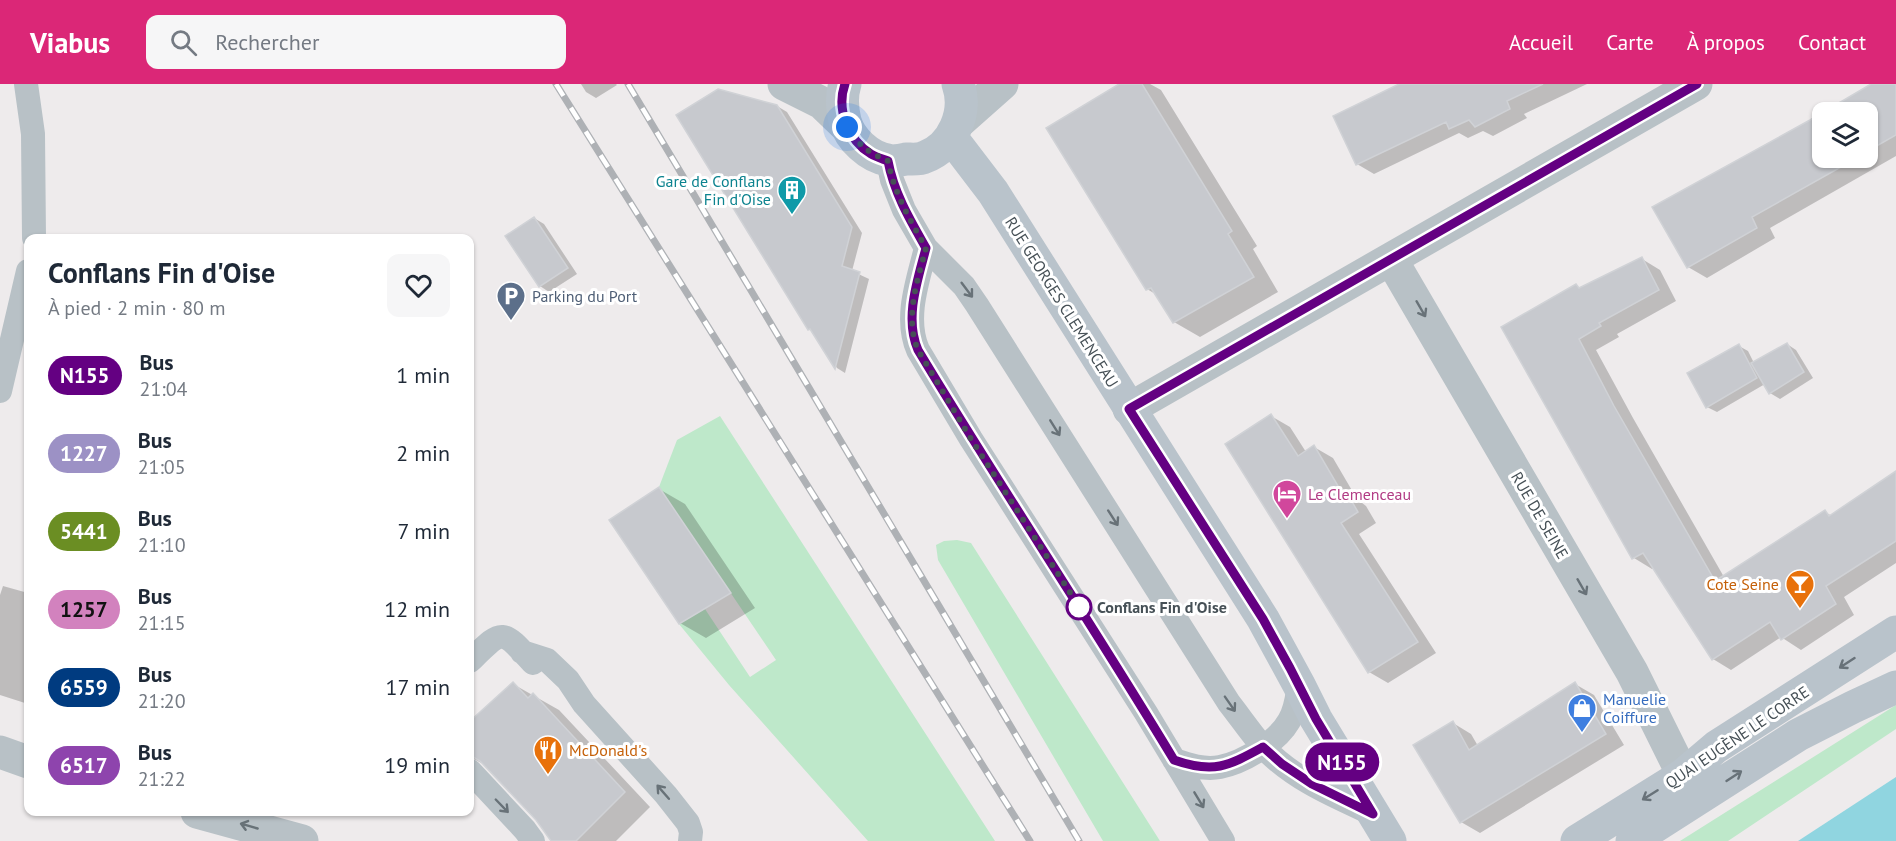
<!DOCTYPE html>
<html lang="fr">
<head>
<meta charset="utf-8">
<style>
	:root { --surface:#fff; --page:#f6f6f7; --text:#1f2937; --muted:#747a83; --accent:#db2777 }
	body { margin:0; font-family:"PT Sans",sans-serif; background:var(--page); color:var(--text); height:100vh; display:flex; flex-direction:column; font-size:22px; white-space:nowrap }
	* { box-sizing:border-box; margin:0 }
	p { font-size:20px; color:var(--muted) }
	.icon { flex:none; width:33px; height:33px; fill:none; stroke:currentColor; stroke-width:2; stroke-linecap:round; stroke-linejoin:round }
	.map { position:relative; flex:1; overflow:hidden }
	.details { position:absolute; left:24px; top:150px; width:450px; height:582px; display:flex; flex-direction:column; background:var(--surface); border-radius:12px; box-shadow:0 2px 4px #0004 }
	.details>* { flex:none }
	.badge { padding:0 12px; border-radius:20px; font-size:21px; line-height:39px }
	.fabs { position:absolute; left:1812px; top:18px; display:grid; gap:12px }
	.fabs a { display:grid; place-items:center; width:66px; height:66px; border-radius:12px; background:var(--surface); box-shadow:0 2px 4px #0004; font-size:30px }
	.you { position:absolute; width:30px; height:30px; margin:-15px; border:4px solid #fff; border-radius:50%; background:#1a73e8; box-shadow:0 0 0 9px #1a73e833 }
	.map>.badge { position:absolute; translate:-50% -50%; box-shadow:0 0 0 3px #fff }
	.round { display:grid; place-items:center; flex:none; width:63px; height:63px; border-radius:12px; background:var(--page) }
	.overview { display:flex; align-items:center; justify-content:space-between; height:102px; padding:0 24px }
	h1 { font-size:28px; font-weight:600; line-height:45px }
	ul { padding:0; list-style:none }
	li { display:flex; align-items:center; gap:18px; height:78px; padding:0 24px }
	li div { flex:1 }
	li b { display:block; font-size:22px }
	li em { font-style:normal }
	li .badge { min-width:66px; font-weight:700; text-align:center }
	header { display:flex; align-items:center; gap:36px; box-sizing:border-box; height:84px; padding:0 30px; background:var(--accent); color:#fff }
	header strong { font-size:28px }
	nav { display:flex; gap:33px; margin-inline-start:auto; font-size:21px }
	.search { width:420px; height:54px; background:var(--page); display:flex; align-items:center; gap:15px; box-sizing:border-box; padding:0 21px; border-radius:12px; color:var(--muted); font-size:22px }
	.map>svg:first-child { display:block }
	.green { fill:#bee8ca }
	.water { fill:#90d5e0 }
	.shadow { fill:#0003 }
	.building { fill:#c7c9ce; stroke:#d0d2d6; stroke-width:1.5 }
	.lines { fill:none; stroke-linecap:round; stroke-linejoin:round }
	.lane { stroke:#b8c1c6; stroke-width:24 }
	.street { stroke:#b8c1c6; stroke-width:33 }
	.secondary { stroke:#b9c3cb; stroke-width:33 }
	.rail-casing { stroke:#aeb1b5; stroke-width:7 }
	.rail { stroke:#fff; stroke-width:4.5; stroke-dasharray:14; stroke-linecap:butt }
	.oneway { stroke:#687278 }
	.oneway2 { stroke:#687279 }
	.line-casing { stroke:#fff; stroke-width:14 }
	.line { stroke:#640082; stroke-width:9 }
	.walk { stroke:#465056; stroke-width:6; stroke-dasharray:0 10.8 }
	.stop-dot { fill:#fff; stroke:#640082; stroke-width:3 }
	.labels { text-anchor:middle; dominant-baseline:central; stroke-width:6; stroke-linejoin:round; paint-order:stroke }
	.culture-label { font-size:16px; fill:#0d838f; stroke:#fff; text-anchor:end }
	.service-label { font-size:16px; fill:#4e5e75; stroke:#fff; text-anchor:start }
	.street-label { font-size:16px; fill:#465056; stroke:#fff }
	.hotel-label { font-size:16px; fill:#b23c85; stroke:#fff; text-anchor:start }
	.food-label { font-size:16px; fill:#c56008; stroke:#fff; text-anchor:end }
	.stop-label { font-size:16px; font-weight:bold; fill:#465056; stroke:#fff; text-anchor:start }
	.shop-label { font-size:16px; fill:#366cbe; stroke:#fff; text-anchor:start }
</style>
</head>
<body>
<header>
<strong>Viabus</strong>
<div class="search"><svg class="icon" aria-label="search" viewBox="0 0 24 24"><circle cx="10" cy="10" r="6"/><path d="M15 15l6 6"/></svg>Rechercher</div>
<nav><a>Accueil</a><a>Carte</a><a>À propos</a><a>Contact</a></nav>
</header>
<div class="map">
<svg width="1896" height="757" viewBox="0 0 1896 757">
	<rect width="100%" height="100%" fill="#eeebec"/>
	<path class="green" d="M720,332L995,757H868L729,601L679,540L705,525L750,593L776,576L659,403L677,356Z
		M957,456L971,459L1160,757H1103L938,476L936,461L944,457Z
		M1896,621V645L1728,757H1680Z"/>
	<path class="water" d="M1896,693V757H1798Z"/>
	<path class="shadow" d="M581,0H616L617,1L596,14L586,8Z
		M1121,0H1150L1161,6L1257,162L1253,165L1278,208L1200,253L1174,238L1157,211L1147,205Z
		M1402,0H1587L1524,30L1527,34L1493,52L1483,47L1468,54L1459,49L1374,90L1357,80Z
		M1874,0H1896V72L1770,144L1775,154L1707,194L1688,183L1654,123L1822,30V74H1868V28H1825Z
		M777,22L787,28L862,149L852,187L869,195L845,289L837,284L813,247L810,245Z
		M534,134L544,140L577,190L549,208L540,202Z
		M1642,175L1660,186L1676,217L1617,250L1619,253L1596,266L1633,334L1724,493L1825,428L1832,432L1896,389V479L1844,513L1854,531L1801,566L1781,553L1731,586L1713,575L1654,484L1652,485L1634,474L1503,244L1576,202L1581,204Z
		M1787,260L1796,266L1813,294L1780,315L1770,309L1765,300L1717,328L1707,323L1739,262L1748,267L1754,279Z
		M1271,332L1290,343L1306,368L1314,363L1333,374L1357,415L1366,422L1376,439L1359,450L1436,569L1388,599L1369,588Z
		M659,405L685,420L755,524L706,554L680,539Z
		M3,502L28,509V620L0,611V511Z
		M513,600L559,626L650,723L616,757H553L537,735L487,682L470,673L473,669L470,665V640Z
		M1575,600L1594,611L1624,661L1480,749L1461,738L1453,639L1471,650L1478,662Z"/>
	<path class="building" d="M1119,0H1142L1232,147L1228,150L1254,193L1173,239L1151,204L1146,206L1046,44Z
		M1399,0H1543L1507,17L1510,25L1475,43L1469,36L1449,45L1446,38L1356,81L1333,32Z
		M1871,0H1896V51L1868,67V28H1822V74H1857L1752,133L1757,144L1687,184L1652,123L1810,36Z
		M718,5L777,21L852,143L842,182L860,188L835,285L810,245L808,246L676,31Z
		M534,133L568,184L539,203L505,152Z
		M1642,173L1659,206L1599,239L1601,242L1579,255L1614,322L1715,497L1825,426L1829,432L1896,387V457L1826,502L1836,520L1781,556L1770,538L1712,576L1643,469L1632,475L1501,243L1576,200L1579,204Z
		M1787,259L1804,288L1769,310L1751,279Z
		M1739,260L1757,294L1706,324L1687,289Z
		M1271,330L1298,372L1314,361L1338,402L1347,409L1358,428L1341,439L1418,558L1368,589L1225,360Z
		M659,403L731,509L679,540L609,436Z
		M513,598L528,614L533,609L625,708L576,757H551L536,736L480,677L475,674L470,673V637Z
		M1575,598L1606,650L1460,739L1413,661L1453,637L1469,666Z"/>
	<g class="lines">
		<path class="lane" d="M26,0L33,50L34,154
			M888,77L892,96L904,126L926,164L964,202L977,221L1229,619C1240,633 1251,649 1263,663C1293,695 1334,712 1373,730
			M926,164C918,196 904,234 918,266L971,355L1146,629L1223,757
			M0,307L28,187
			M522,568L547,576L568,596L584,620L666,711L688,739L691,748L690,757
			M470,577C503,545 501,544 533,579
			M1174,676C1189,681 1204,686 1220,683C1244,678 1277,658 1289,637C1296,626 1297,613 1299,601
			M470,687L525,746L533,757"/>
		<path class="street" d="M784,0L822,19L847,43
			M958,39L1002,0
			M1391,175L1632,588L1683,691
			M1129,325L1696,0
			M0,668L28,678
			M197,728L302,757"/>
		<path class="secondary" d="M845,0C841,12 842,24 845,37C850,55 869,73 888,76C893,78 901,76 906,75C912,75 919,76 925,73C953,63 968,28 958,0
			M951,53L993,108L1263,535L1299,601L1316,635L1390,757
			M1577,757L1683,691L1716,663L1896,548
			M1632,757L1798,651L1853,623L1896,603"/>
		<g class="rail-casing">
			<path id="rail" d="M556,0L1030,757
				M628,0L1079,757"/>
		</g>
		<use href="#rail" class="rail"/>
	</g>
	<defs><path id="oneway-shaft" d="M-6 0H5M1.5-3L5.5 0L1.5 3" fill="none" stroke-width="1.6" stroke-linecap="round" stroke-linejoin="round" transform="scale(1.5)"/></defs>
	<g class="oneway">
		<use href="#oneway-shaft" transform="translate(967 206) rotate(53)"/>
		<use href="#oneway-shaft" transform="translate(1421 225) rotate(60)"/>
		<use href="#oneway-shaft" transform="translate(1055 344) rotate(58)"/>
		<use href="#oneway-shaft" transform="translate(1113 434) rotate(57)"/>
		<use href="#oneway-shaft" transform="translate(1582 503) rotate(60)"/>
		<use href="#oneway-shaft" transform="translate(1230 620) rotate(55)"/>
		<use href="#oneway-shaft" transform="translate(663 708) rotate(-131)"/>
		<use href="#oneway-shaft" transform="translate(1199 716) rotate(59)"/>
		<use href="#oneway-shaft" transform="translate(502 722) rotate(46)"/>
		<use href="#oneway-shaft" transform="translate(249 742) rotate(-164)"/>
	</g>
	<g class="oneway2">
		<use href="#oneway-shaft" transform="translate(1847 579) rotate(147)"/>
		<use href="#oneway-shaft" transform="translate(1734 692) rotate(-33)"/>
		<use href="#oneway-shaft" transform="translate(1650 711) rotate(148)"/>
	</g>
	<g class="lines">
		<g class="line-casing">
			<path id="line" d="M845,0C836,25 848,56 871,70C876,73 883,75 888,77C894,109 910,136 926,164C918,195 904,234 918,266C1001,404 1091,538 1174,676C1214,690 1228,682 1263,663L1282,680L1312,700L1373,730L1316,635L1290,584L1263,535L1129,325L1697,0"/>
		</g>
		<use href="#line" class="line"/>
		<path class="walk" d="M847,43C859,62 868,68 888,77C894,109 910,136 926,164C918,195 904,234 918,266L971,355L1082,527L1079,523"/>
	</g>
	<defs>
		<g id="building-pin" transform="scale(1.5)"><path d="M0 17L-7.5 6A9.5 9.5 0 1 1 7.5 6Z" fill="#0f9aa8" stroke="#fff"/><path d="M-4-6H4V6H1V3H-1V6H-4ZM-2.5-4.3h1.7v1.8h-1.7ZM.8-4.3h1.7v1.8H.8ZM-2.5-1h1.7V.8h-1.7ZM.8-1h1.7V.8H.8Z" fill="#fff"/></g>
		<g id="parking-pin" transform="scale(1.5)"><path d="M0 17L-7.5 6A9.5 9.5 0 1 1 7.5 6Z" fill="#5c6f8a" stroke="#fff"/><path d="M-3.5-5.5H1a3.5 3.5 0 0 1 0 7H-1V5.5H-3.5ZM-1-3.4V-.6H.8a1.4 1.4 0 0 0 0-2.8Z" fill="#fff"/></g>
		<g id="hotel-pin" transform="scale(1.5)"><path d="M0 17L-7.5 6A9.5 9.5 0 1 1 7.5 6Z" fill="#d1479c" stroke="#fff"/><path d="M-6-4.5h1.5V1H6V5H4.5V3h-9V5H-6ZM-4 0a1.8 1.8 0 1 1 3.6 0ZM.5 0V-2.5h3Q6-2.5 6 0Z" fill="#fff"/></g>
		<g id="bar-pin" transform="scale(1.5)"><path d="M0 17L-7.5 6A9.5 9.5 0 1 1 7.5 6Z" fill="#e8710a" stroke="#fff"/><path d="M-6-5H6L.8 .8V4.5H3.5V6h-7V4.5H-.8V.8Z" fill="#fff"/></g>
		<g id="shop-pin" transform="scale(1.5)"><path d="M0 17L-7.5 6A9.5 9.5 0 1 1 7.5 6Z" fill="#3f7fe0" stroke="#fff"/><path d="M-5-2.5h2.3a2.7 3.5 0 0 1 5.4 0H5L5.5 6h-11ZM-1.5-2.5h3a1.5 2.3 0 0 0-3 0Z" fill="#fff"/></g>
		<g id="restaurant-pin" transform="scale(1.5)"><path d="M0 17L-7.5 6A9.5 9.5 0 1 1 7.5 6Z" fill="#e8710a" stroke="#fff"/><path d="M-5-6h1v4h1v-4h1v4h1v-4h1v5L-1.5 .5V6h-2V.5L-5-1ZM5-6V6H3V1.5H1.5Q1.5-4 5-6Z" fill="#fff"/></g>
	</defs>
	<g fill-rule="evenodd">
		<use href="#building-pin" x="792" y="106"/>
		<use href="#parking-pin" x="511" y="212"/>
		<use href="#hotel-pin" x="1287" y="410"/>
		<use href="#bar-pin" x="1800" y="500"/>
		<use href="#shop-pin" x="1582" y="624"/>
		<use href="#restaurant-pin" x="548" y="666"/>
	</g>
	<circle class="stop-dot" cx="1079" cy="523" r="12"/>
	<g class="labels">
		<g class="culture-label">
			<text x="771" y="97">Gare de Conflans<tspan x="771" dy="18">Fin d'Oise</tspan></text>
		</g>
		<g class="service-label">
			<text x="532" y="212">Parking du Port</text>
		</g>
		<g class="street-label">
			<text transform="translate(1062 218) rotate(58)">RUE GEORGES CLEMENCEAU</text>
			<text transform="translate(1540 431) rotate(60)">RUE DE SEINE</text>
			<text transform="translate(1737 653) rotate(-34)">QUAI EUGÈNE LE CORRE</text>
		</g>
		<g class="hotel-label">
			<text x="1308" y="410">Le Clemenceau</text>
		</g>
		<g class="food-label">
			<text x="1779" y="500">Cote Seine</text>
			<text x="569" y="666" text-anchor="start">McDonald's</text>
		</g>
		<g class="stop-label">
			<text x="1097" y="523">Conflans Fin d'Oise</text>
		</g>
		<g class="shop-label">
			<text x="1603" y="615">Manuelie<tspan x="1603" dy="18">Coiffure</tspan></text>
		</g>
	</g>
</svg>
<div class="fabs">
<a><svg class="icon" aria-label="layers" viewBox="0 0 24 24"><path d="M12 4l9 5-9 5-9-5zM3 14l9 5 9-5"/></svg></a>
</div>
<div class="you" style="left:847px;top:43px"></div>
<b class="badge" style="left:1342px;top:678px;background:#640082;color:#fff">N155</b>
<section class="details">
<div class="overview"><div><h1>Conflans Fin d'Oise</h1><p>À pied · 2 min · 80 m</p></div><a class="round"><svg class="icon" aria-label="heart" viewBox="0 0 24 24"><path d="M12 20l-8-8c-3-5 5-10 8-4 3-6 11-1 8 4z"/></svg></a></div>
<ul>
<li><span class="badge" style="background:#640082;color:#fff">N155</span><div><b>Bus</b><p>21:04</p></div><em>1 min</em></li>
<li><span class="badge" style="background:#9c91c5;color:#fff">1227</span><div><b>Bus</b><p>21:05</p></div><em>2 min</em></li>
<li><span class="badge" style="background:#6b8e23;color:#fff">5441</span><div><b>Bus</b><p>21:10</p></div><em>7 min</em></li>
<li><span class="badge" style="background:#d282be;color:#111">1257</span><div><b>Bus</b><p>21:15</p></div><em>12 min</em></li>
<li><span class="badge" style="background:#003b80;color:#fff">6559</span><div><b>Bus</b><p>21:20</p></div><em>17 min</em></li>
<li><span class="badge" style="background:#8e44ad;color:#fff">6517</span><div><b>Bus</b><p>21:22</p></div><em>19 min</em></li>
</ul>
</section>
</div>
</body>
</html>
